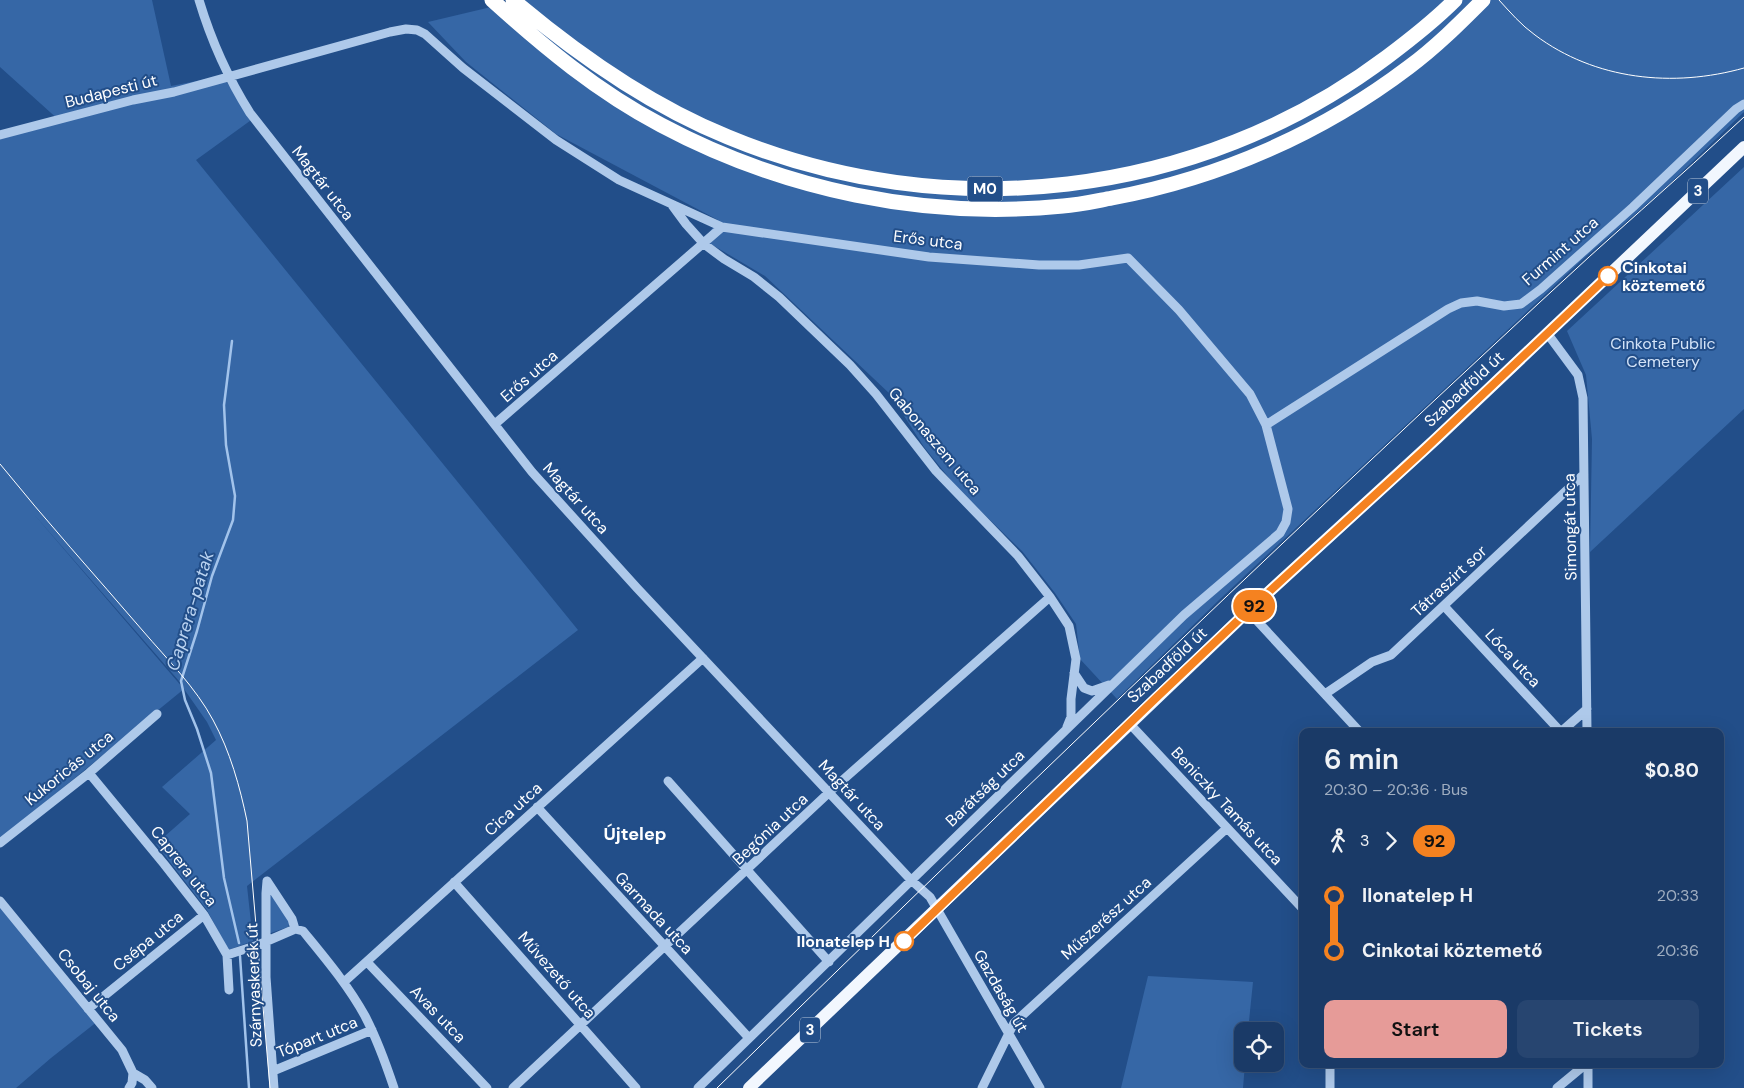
<!DOCTYPE html>
<html lang="en">
<head>
<meta charset="utf-8">
<style>
	:root { --surface:#1a3a67; --page:#274570; --text:#f1f3f6; --muted:#9fadc0; --line:#38547b; --accent:#e69b98 }
	body { margin:0; font-family:"DM Sans",sans-serif; background:var(--page); color:var(--text); height:100vh; display:flex; flex-direction:column; font-size:19px; white-space:nowrap }
	* { box-sizing:border-box; margin:0 }
	p { font-size:16px; color:var(--muted) }
	.icon { flex:none; width:28px; height:28px; fill:none; stroke:currentColor; stroke-width:2; stroke-linecap:round; stroke-linejoin:round }
	.map { position:relative; flex:1; overflow:hidden }
	.panel { position:absolute; left:1299px; top:728px; width:425px; height:340px; display:flex; flex-direction:column; background:var(--surface); border-radius:10px; box-shadow:0 5px 20px #0002,0 0 0 1px var(--line) }
	.panel>* { flex:none }
	.badge { padding:0 10px; border-radius:16px; font-size:18px; line-height:32px }
	.buttons { position:absolute; left:1234px; top:1022px; display:grid; gap:10px }
	.buttons a { display:grid; place-items:center; width:50px; height:50px; border-radius:10px; background:var(--surface); box-shadow:0 5px 20px #0002,0 0 0 1px var(--line); font-size:25px }
	.map>.badge { position:absolute; translate:-50% -50%; box-shadow:0 0 0 2px #fff }
	.legs { display:flex; align-items:center; gap:8px; height:55px; padding:0 25px; font-size:16px }
	.legs p { margin-inline-start:auto }
	.overview { display:flex; align-items:center; justify-content:space-between; height:85px; padding:0 25px }
	h1 { font-size:28px; font-weight:600; line-height:38px }
	.primary-button { display:flex; gap:10px; margin-top:auto; padding:10px 25px }
	.primary-button a { flex:1; height:58px; border-radius:10px; background:var(--accent); color:#111; font-size:20px; font-weight:600; line-height:58px; text-align:center }
	.primary-button a+a { background:var(--page); color:var(--text) }
	ul { padding:0 25px; list-style:none }
	li { display:flex; align-items:center; gap:18px; height:55px; font-size:19px }
	li i { display:grid; place-items:center; width:8px; height:100%; margin:0 6px; background:currentColor }
	li i::after { content:''; width:12px; height:12px; margin:-6px; border:4px solid; border-radius:50%; background:var(--surface) }
	li p { margin-inline-start:auto }
	li:first-child i { background:linear-gradient(#0000 50%,currentColor 0) }
	li:last-child i { background:linear-gradient(currentColor 50%,#0000 0) }
	.map>svg:first-child { display:block }
	.green { fill:#3667a6; fill-rule:evenodd }
	.lines { fill:none; stroke-linecap:round; stroke-linejoin:round }
	.stream { stroke:#a2c3eb; stroke-width:2.5 }
	.minor { stroke:#aec9ea; stroke-width:9 }
	.major { stroke:#f2f7fe; stroke-width:12 }
	.highway { stroke:#fff; stroke-width:15 }
	.tram { stroke:#fff; stroke-width:1 }
	.line-1-casing { stroke:#fff; stroke-width:11 }
	.line-1 { stroke:#f58220; stroke-width:8 }
	.stop-1-dot { fill:#fff; stroke:#f58220; stroke-width:2.5 }
	.labels { text-anchor:middle; dominant-baseline:central; stroke-width:4; stroke-linejoin:round; paint-order:stroke }
	.shield { fill:#224e89; stroke:#bdcadc; stroke-width:1 }
	.shield-label { font-size:15px; font-weight:bold; fill:#fff }
	.street-label { font-size:16px; fill:#fff; stroke:#224e89 }
	.stop-label { font-size:16px; font-weight:bold; fill:#fff; stroke:#224e89; text-anchor:start }
	.park-label { font-size:16px; fill:#d3e3f8; stroke:#224e89 }
	.water-label { font-size:18px; font-style:italic; fill:#bad3f1; stroke:#224e89 }
	.neighbourhood-label { font-size:18px; font-weight:bold; fill:#fff; stroke:#224e89 }
</style>
</head>
<body>
<div class="map">
<svg width="1744" height="1088" viewBox="0 0 1744 1088">
	<rect width="100%" height="100%" fill="#224e89"/>
	<path class="green" d="M0,0H152L171,86L222,76L254,118L196,160L578,630L247,886L253,941L228,950L207,910L156,844L190,814L162,787L216,740L207,722L184,689L0,839V139L61,122L0,67ZM32,512L179,681L183,688Z
		M520,0H1744V112L1663,190L1582,260L1219,600L1117,699L1080,659L1076,624L1055,593L1022,551L958,489L924,447L890,394L765,276L704,240L718,220L556,134L466,62L428,22Z
		M1744,167V409L1590,552L1592,439L1586,375L1567,331Z
		M269,893L291,920L288,927L268,934Z
		M0,899L98,1021L51,1058L16,1088H0Z
		M1148,976L1253,982L1248,1031H1242V1064H1245L1243,1088H1121Z"/>
	<g class="lines">
		<path class="stream" d="M232,341L224,405L226,445L235,496L233,520L212,576L197,631L181,681L185,700L197,729L211,773L224,878L239,943
			M240,956L249,1088"/>
		<path class="minor" d="M199,0C211,40 228,78 250,113L532,472L637,588L911,880L930,897L1040,1088
			M0,135L133,100L174,92L390,32L406,29L417,30L425,34L463,68L556,140L619,180L722,227
			M672,205L686,224L704,244L724,259L754,277L779,297L850,365L876,394L936,471L1018,556L1050,597L1069,626L1076,659L1071,699V717L1067,727
			M1547,333L1578,375L1583,398L1587,731
			M495,424L722,227L929,257L1039,265H1079L1128,258L1179,310L1250,394L1266,425L1288,509L1286,522L1280,533L1184,615L698,1088
			M1266,425L1448,309L1461,303L1477,301L1504,306L1521,304L1541,289L1633,207L1736,109L1744,104
			M1444,606L1560,731
			M1248,611L1359,731
			M1074,673L1084,688L1092,691L1109,685
			M1325,694L1372,662L1391,655L1584,474
			M1129,723L1302,908
			M1562,731L1587,709
			M89,773L164,864L204,915L227,955L229,990
			M668,781L829,962
			M537,807L749,1038
			M0,843L89,773L157,714
			M267,881L266,893V977L274,1088
			M267,881L292,919L295,929
			M454,882L636,1088
			M0,901L122,1050L133,1073L145,1080L152,1088
			M227,955L258,945L295,929L303,931C325,958 348,985 365,1016C377,1039 386,1064 394,1088
			M367,962L487,1088
			M344,982L703,658
			M88,1009L204,915
			M1330,1064V1088
			M1588,1064V1088
			M273,1071L372,1030
			M129,1088L132,1083L133,1073
			M513,1088L836,786L1050,597
			M982,1088L1014,1023L1227,828
			M1557,1088L1586,1064"/>
		<path class="major" d="M749,1088L1248,611L1437,438L1744,147"/>
		<path class="highway" d="M492,0C544,47 598,92 661,125C783,190 925,220 1063,206C1079,205 1096,201 1112,198C1220,178 1322,133 1409,67C1436,47 1460,23 1483,0
			M513,0C578,55 649,105 728,137C945,227 1198,199 1387,57C1411,39 1434,21 1455,0"/>
		<path class="tram" d="M1499,0C1510,12 1521,25 1535,35C1595,80 1673,88 1744,68
			M0,464C46,521 95,575 143,631C167,659 196,688 213,720C230,751 240,787 247,821L270,1088
			M717,1088C988,823 1261,561 1539,303C1606,240 1677,180 1744,117"/>
	</g>
	<g class="lines">
		<g class="line-1-casing">
			<path id="line-1" d="M904,941L1156,698L1248,611L1423,451L1608,276"/>
		</g>
		<use href="#line-1" class="line-1"/>
	</g>
	<g class="stop-1-dot">
		<circle cx="1608" cy="276" r="9"/>
		<circle cx="904" cy="941" r="9"/>
	</g>
	<g class="labels">
		<g class="shield">
			<rect x="967.5" y="176.5" width="35" height="25" rx="4"/>
			<rect x="1688" y="178.5" width="20" height="25" rx="4"/>
			<rect x="800" y="1017.5" width="20" height="25" rx="4"/>
		</g>
		<g class="shield-label">
			<text x="985" y="189">M0</text>
			<text x="1698" y="191">3</text>
			<text x="810" y="1030">3</text>
		</g>
		<g class="street-label">
			<text transform="translate(111 91) rotate(-14)">Budapesti út</text>
			<text transform="translate(323 183) rotate(52)">Magtár utca</text>
			<text transform="translate(928 240) rotate(7)">Erős utca</text>
			<text transform="translate(1560 251) rotate(-41)">Furmint utca</text>
			<text transform="translate(529 376) rotate(-41)">Erős utca</text>
			<text transform="translate(1464 389) rotate(-43)">Szabadföld út</text>
			<text transform="translate(935 441) rotate(50)">Gabonaszem utca</text>
			<text transform="translate(576 498) rotate(48)">Magtár utca</text>
			<text transform="translate(1570 527) rotate(-91)">Simongát utca</text>
			<text transform="translate(1449 581) rotate(-43)">Tátraszirt sor</text>
			<text transform="translate(1513 658) rotate(47)">Lóca utca</text>
			<text transform="translate(1167 665) rotate(-43)">Szabadföld út</text>
			<text transform="translate(69 768) rotate(-39)">Kukoricás utca</text>
			<text transform="translate(985 788) rotate(-44)">Barátság utca</text>
			<text transform="translate(852 795) rotate(47)">Magtár utca</text>
			<text transform="translate(1227 806) rotate(47)">Beniczky Tamás utca</text>
			<text transform="translate(513 809) rotate(-42)">Cica utca</text>
			<text transform="translate(770 829) rotate(-43)">Begónia utca</text>
			<text transform="translate(184 866) rotate(52)">Caprera utca</text>
			<text transform="translate(654 913) rotate(47)">Garmada utca</text>
			<text transform="translate(1106 918) rotate(-42)">Műszerész utca</text>
			<text transform="translate(148 941) rotate(-39)">Csépa utca</text>
			<text transform="translate(557 975) rotate(49)">Művezető utca</text>
			<text transform="translate(89 985) rotate(51)">Csobaj utca</text>
			<text transform="translate(254 985) rotate(-92)">Szárnyaskerék út</text>
			<text transform="translate(1001 991) rotate(60)">Gazdaság út</text>
			<text transform="translate(438 1014) rotate(46)">Avas utca</text>
			<text transform="translate(317 1037) rotate(-22)">Tópart utca</text>
		</g>
		<g class="stop-label">
			<text x="1622" y="267">Cinkotai<tspan x="1622" dy="18">köztemető</tspan></text>
			<text x="890" y="941" text-anchor="end">Ilonatelep H</text>
		</g>
		<g class="park-label">
			<text x="1663" y="343">Cinkota Public<tspan x="1663" dy="18">Cemetery</tspan></text>
		</g>
		<g class="water-label">
			<text transform="translate(190 611) rotate(-73)">Caprera-patak</text>
		</g>
		<g class="neighbourhood-label">
			<text x="635" y="834">Újtelep</text>
		</g>
	</g>
</svg>
<div class="buttons">
<a><svg class="icon" aria-label="locate" viewBox="0 0 24 24"><circle cx="12" cy="12" r="6"/><path d="M12 2v4M12 18v4M2 12h4M18 12h4"/></svg></a>
</div>
<b class="badge" style="left:1254px;top:606px;background:#f58220;color:#111">92</b>
<section class="panel">
<div class="overview"><div><h1>6 min</h1><p>20:30 – 20:36 · Bus</p></div><b>$0.80</b></div>
<div class="legs"><svg class="icon" aria-label="walk" viewBox="0 0 24 24"><circle cx="13" cy="4" r="2"/><path d="M13 8l-2 6 4 7M11 14l-3 7M7 12l3-4h3l4 4"/></svg>3<svg class="icon" aria-label="forward" viewBox="0 0 24 24"><path d="M9 5l7 7-7 7"/></svg><b class="badge" style="background:#f58220;color:#111">92</b></div>
<ul>
<li><i style="color:#f58220"></i><b>Ilonatelep H</b><p>20:33</p></li>
<li><i style="color:#f58220"></i><b>Cinkotai köztemető</b><p>20:36</p></li>
</ul>
<div class="primary-button"><a>Start</a><a>Tickets</a></div>
</section>
</div>
</body>
</html>
